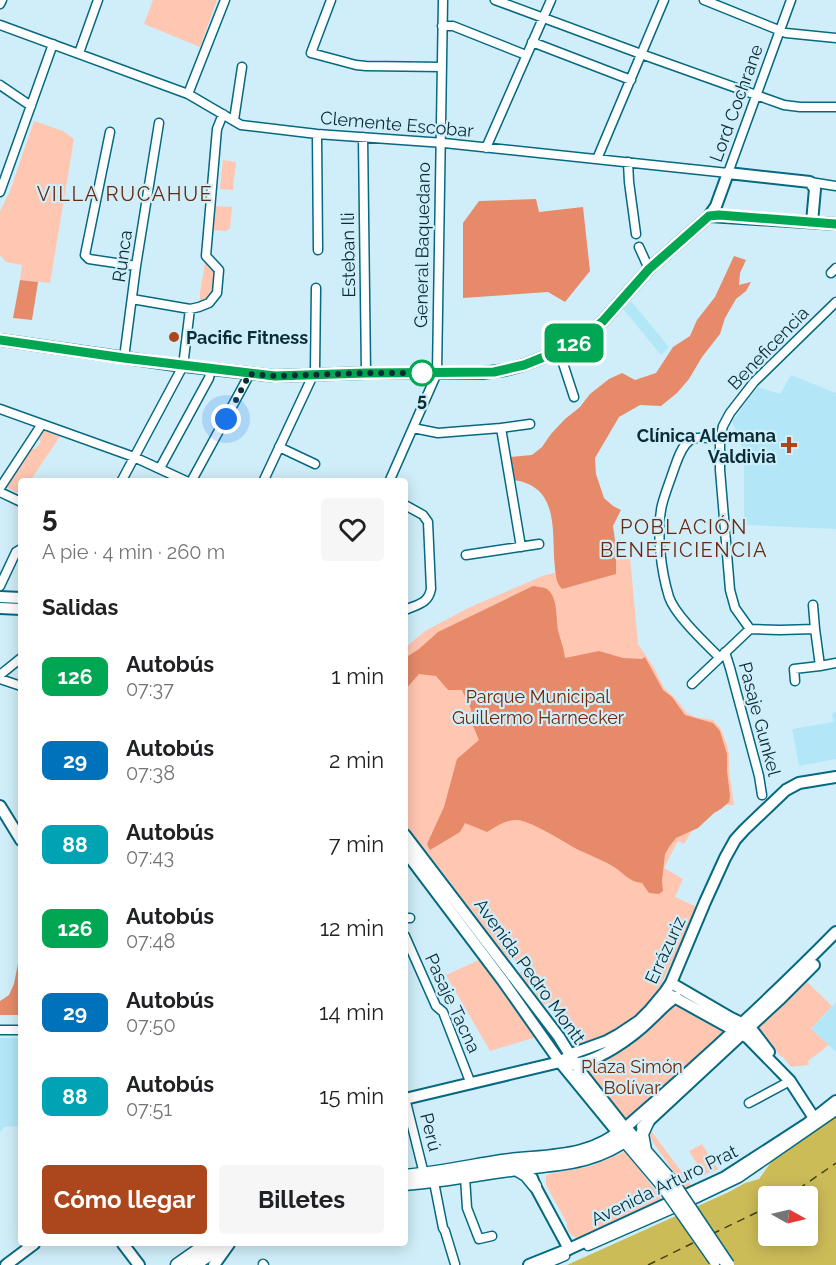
<!DOCTYPE html>
<html lang="es">
<head>
<meta charset="utf-8">
<style>
	:root { --surface:#fff; --page:#f6f6f6; --text:#202124; --muted:#757577; --accent:#ac461c }
	body { margin:0; font-family:Raleway,sans-serif; background:var(--page); color:var(--text); height:100vh; display:flex; flex-direction:column; font-size:22px; white-space:nowrap }
	* { box-sizing:border-box; margin:0 }
	p { font-size:20px; color:var(--muted) }
	.icon { flex:none; width:33px; height:33px; fill:none; stroke:currentColor; stroke-width:2; stroke-linecap:round; stroke-linejoin:round }
	.map { position:relative; flex:1; overflow:hidden }
	.drawer { position:absolute; left:18px; top:478px; width:390px; height:768px; display:flex; flex-direction:column; background:var(--surface); border-radius:6px; box-shadow:0 3px 15px #0003 }
	.drawer>* { flex:none }
	.badge { padding:0 12px; border-radius:9px; font-size:21px; line-height:39px }
	.needle { width:39px; rotate:98deg }
	.buttons { position:absolute; left:758px; top:1186px; display:grid; gap:12px }
	.buttons a { display:grid; place-items:center; width:60px; height:60px; border-radius:6px; background:var(--surface); box-shadow:0 3px 15px #0003; font-size:30px }
	.you { position:absolute; width:30px; height:30px; margin:-15px; border:4px solid #fff; border-radius:50%; background:#1a73e8; box-shadow:0 0 0 9px #1a73e833 }
	.map>.badge { position:absolute; translate:-50% -50%; box-shadow:0 0 0 3px #fff }
	h2 { padding:0 24px; font-size:22px; line-height:54px }
	.round { display:grid; place-items:center; flex:none; width:63px; height:63px; border-radius:6px; background:var(--page) }
	.overview { display:flex; align-items:center; justify-content:space-between; height:102px; padding:0 24px }
	h1 { font-size:28px; font-weight:700; line-height:45px }
	.action { display:flex; gap:12px; margin-top:auto; padding:12px 24px }
	.action a { flex:1; height:69px; border-radius:6px; background:var(--accent); color:#fff; font-size:24px; font-weight:700; line-height:69px; text-align:center }
	.action a+a { background:var(--page); color:var(--text) }
	ul { padding:0; list-style:none }
	li { display:flex; align-items:center; gap:18px; height:84px; padding:0 24px }
	li div { flex:1 }
	li b { display:block; font-size:22px }
	li em { font-style:normal }
	li .badge { min-width:66px; font-weight:700; text-align:center }
	.map>svg:first-child { display:block }
	.built { fill:#b3e7f8 }
	.green { fill:#ffc6b2 }
	.forest { fill:#e78a69 }
	.water { fill:#ccbc58; fill-rule:evenodd }
	.lines { fill:none; stroke-linecap:round; stroke-linejoin:round }
	.ferry { stroke:#474016; stroke-width:1.5; stroke-dasharray:8 6; stroke-linecap:butt }
	.minor-casing { stroke:#046981; stroke-width:11 }
	.major-casing { stroke:#046981; stroke-width:14 }
	.highway-casing { stroke:#046981; stroke-width:15 }
	.minor { stroke:#fff; stroke-width:8 }
	.major { stroke:#fff; stroke-width:10 }
	.highway { stroke:#fff; stroke-width:12 }
	.highway-bridge-casing { stroke:#046981; stroke-width:15; stroke-linecap:butt }
	.highway-bridge { stroke:#fff; stroke-width:12 }
	.line-casing { stroke:#fff; stroke-width:14 }
	.line { stroke:#00a651; stroke-width:9 }
	.walk { stroke:#092d37; stroke-width:6; stroke-dasharray:0 10.8 }
	.poi-dot { fill:#ac461c; stroke:#d0eef9; stroke-width:2 }
	.stop-dot { fill:#fff; stroke:#00a651; stroke-width:3 }
	.labels { text-anchor:middle; dominant-baseline:central; stroke-width:4.5; stroke-linejoin:round; paint-order:stroke }
	.street-label { font-size:18px; fill:#092d37; stroke:#d0eef9 }
	.poi-label { font-size:18px; font-weight:bold; fill:#092d37; stroke:#d0eef9; text-anchor:start }
	.stop-label { font-size:18px; font-weight:bold; fill:#092d37; stroke:#d0eef9 }
	.park-label { font-size:18px; fill:#772500; stroke:#d0eef9 }
	.neighbourhood-label { font-size:20px; letter-spacing:1.5px; fill:#69290e; stroke:#d0eef9 }
</style>
</head>
<body>
<div class="map">
<svg width="836" height="1265" viewBox="0 0 836 1265">
	<rect width="100%" height="100%" fill="#d0eef9"/>
	<path class="built" d="M631,301L669,347L661,355L623,309Z
		M791,375L836,393V529L747,525L744,522V453L732,421L758,387L780,394Z
		M836,712V759L799,766L792,729L833,722L832,713Z
		M836,1002V1052L811,1029Z
		M0,1038H21V1126L4,1127L0,1133Z"/>
	<path class="green" d="M153,0H217L200,47L144,24Z
		M34,121L63,131L74,139L50,283L20,280L22,265L6,262L0,255V211L10,191Z
		M223,160L236,162L233,190L220,189Z
		M214,206L232,207L230,228L226,231L211,230Z
		M208,262L217,272L212,298L200,303V293L205,263Z
		M45,429L61,435L30,481L21,482V495L6,487L32,449H35L41,442L39,439Z
		M630,557L638,644L654,668L664,688L674,697L687,713L695,717L713,720L721,729L727,745L729,754V770L734,805H718L694,827L684,844L678,841L664,868L683,879L675,897L699,908L660,986L642,1014L610,1038L580,1047L572,1035L570,1036L548,1002L544,1005L534,992L538,989L533,982L528,986L519,973L524,969L519,961L508,959L478,923L451,883L405,825V648L425,631L468,608L545,575Z
		M479,960L536,1037L490,1051L446,975Z
		M807,982L832,1006L811,1029L829,1045L808,1061L809,1065L791,1067L783,1057L780,1056L760,1029L758,1024L794,995Z
		M677,1001L725,1029L727,1033L630,1119H624L588,1072L591,1065L609,1054Z
		M652,1132L692,1186L686,1189L652,1141L650,1135Z
		M702,1144L718,1169L704,1175L689,1151Z
		M626,1151L663,1201L579,1239C572,1236 566,1232 567,1223L546,1185V1176L549,1174L591,1166Z"/>
	<path class="forest" d="M536,199L539,212L583,207L590,271L565,302L548,292L463,298V223L479,201Z
		M734,256L746,260L740,273L739,285L751,282L746,291L736,299L725,318L720,334L702,357L689,379L677,393L661,406L640,405L619,417L595,458L596,474L604,498L613,506L621,510L613,526L616,547V574L562,589C556,582 556,577 555,568C551,533 561,487 514,480L510,457L532,455L542,447L551,434L565,419L580,407L590,394L609,379L622,373L635,380L656,373L673,347L690,336L697,320L715,297Z
		M20,280L38,282L32,320L13,318Z
		M533,586C538,587 543,587 547,589C558,597 556,618 558,630C560,639 564,648 565,658L599,651L623,658L642,659L645,657L663,690L672,697L685,715L713,723L720,731L727,754V771L730,796L729,802L721,809L714,813L698,828L676,838L669,847L665,854L662,881L663,891L659,894L649,893L642,883C629,882 624,873 614,867C600,858 582,853 568,844C556,837 530,821 517,820C505,820 497,826 487,832L465,823L460,832L430,850L427,844L444,807L457,759L479,740L473,726L471,709L462,690H448L436,676L419,674L405,690V658L419,649L438,632Z
		M21,954V1008L18,1015H0V1001L9,995L14,984L19,958Z"/>
	<path class="water" d="M836,1113V1265H567L729,1192L745,1183L759,1179L771,1162ZM768,1197H807V1236H768Z"/>
	<g class="lines">
		<path class="ferry" d="M787,1197L836,1163
			M712,1234L768,1207
			M648,1265L697,1241"/>
		<g class="minor-casing">
			<path id="minor" d="M331,0L311,53L356,65L366,66L442,67
				M495,0L641,54L784,105L800,107H836
				M704,0L786,33L836,38
				M0,4L2,0
				M0,25L188,94L241,125L317,134L444,143L728,173L791,0
				M442,26H453L526,55
				M532,42L631,80
				M79,53L98,0
				M0,85L31,106
				M188,94L225,0
				M234,120L242,67
				M110,132L85,255L89,259L136,266
				M317,134L318,250
				M363,137L366,373
				M486,148L551,0
				M597,159L664,0
				M628,162L629,182L636,234
				M810,182L836,186
				M0,192L53,44
				M639,247L649,269
				M831,273L836,268
				M132,299L190,309L199,307L209,303L217,293L219,270L206,256L217,129L223,114
				M836,302L754,382L730,413L723,426L720,440V470L730,590L735,608L750,629L780,630L815,629L820,666L836,663
				M559,351L574,397
				M124,358L136,266L159,123
				M0,409L134,457L188,482
				M413,428L438,433L501,428
				M279,447L315,464
				M160,468L209,378L211,369
				M121,482L183,366L190,309
				M191,482L247,379L248,374
				M263,482L315,371L316,288
				M389,482L437,373L443,0
				M0,488L42,424
				M0,492L21,502
				M405,505L423,515L428,522L431,589C428,604 418,604 405,610
				M521,547L501,428L530,424
				M466,555L539,544
				M0,586L16,552L21,549
				M813,605L815,629
				M725,652L730,668L759,776L762,795
				M719,657C705,643 675,615 669,597C661,571 656,531 662,505C665,493 670,481 674,469C677,461 681,447 689,441C694,436 714,438 720,440
				M0,675L21,658
				M0,679L21,686
				M795,681L794,669L820,666
				M692,684L750,629
				M405,918H410
				M405,936L436,1006L443,1012L471,1084
				M0,1030H21
				M405,1098L424,1174
				M749,1103L790,1081
				M465,1177L467,1208L479,1239L492,1236
				M434,1182L443,1228L445,1231L455,1264
				M588,1246L691,1201L739,1178L836,1111
				M263,1264L264,1265
				M544,1265L565,1256"/>
		</g>
		<g class="major-casing">
			<path id="major" d="M709,216L836,224
				M0,340L175,365L275,376L366,373H483L505,370L524,365L559,351L590,332L603,321L649,269L709,216L716,206L728,173L810,182L815,189L812,222
				M0,597L21,598
				M0,608L21,609
				M0,806L21,840
				M405,835L559,1037L580,1071L625,1128C698,1065 769,1000 836,932
				M405,851L503,981L560,1062L619,1134
				M671,983L731,1018L750,1027L769,1052
				M665,992L748,1038L790,1081L814,1118
				M570,1064C596,1064 633,1037 651,1019C660,1011 666,1003 676,997
				M405,1099L560,1062L574,1053L607,1041L618,1035L639,1021L650,1010L665,992L671,983L705,902L725,858L735,840L744,830L786,790L799,783L836,777
				M642,1127L781,998L814,965
				M532,1178L535,1186L569,1249
				M123,1244L139,1265
				M6,1265L34,1244
				M214,1265L229,1244
				M529,1265L569,1249L725,1177L807,1124L836,1101"/>
		</g>
		<g class="highway-casing">
			<path id="highway" d="M620,1135L664,1187
				M645,1150L642,1134L648,1121
				M516,1169L526,1175L535,1186
				M405,1176C437,1173 470,1166 502,1161C547,1155 588,1160 625,1128L673,1183
				M405,1184C440,1181 475,1175 510,1170C556,1163 592,1166 632,1136
				M177,1265L207,1244
				M194,1265L225,1244"/>
		</g>
		<use href="#minor" class="minor"/>
		<use href="#major" class="major"/>
		<use href="#highway" class="highway"/>
		<g class="highway-bridge-casing">
			<path id="highway-bridge" d="M673,1183L728,1265
				M664,1187L715,1260"/>
		</g>
		<use href="#highway-bridge" class="highway-bridge"/>
	</g>
	<g class="lines">
		<g class="line-casing">
			<path id="line" d="M0,340L124,358L275,376L366,373L494,372L524,365L559,351L590,332L603,321L649,269L709,216L719,215L836,224"/>
		</g>
		<use href="#line" class="line"/>
		<path class="walk" d="M226,419L247,379L248,374L275,376L366,373H422"/>
	</g>
	<g class="poi-dot">
		<circle cx="174" cy="337" r="6"/>
		<path d="M786 436h6v6h6v6h-6v6h-6v-6h-6v-6h6z"/>
	</g>
	<circle class="stop-dot" cx="422" cy="373" r="12"/>
	<g class="labels">
		<g class="street-label">
			<text transform="translate(736 103) rotate(-70)">Lord Cochrane</text>
			<text transform="translate(397 124) rotate(5)">Clemente Escobar</text>
			<text transform="translate(422 245) rotate(-89)">General Baquedano</text>
			<text transform="translate(348 255) rotate(-91)">Esteban Ili</text>
			<text transform="translate(122 256) rotate(-82)">Runca</text>
			<text transform="translate(768 348) rotate(-46)">Beneficencia</text>
			<text transform="translate(760 719) rotate(75)">Pasaje Gunkel</text>
			<text transform="translate(665 950) rotate(-65)">Errázuriz</text>
			<text transform="translate(530 971) rotate(54)">Avenida Pedro Montt</text>
			<text transform="translate(453 1003) rotate(65)">Pasaje Tacna</text>
			<text transform="translate(431 1132) rotate(76)">Perú</text>
			<text transform="translate(664 1185) rotate(-26)">Avenida Arturo Prat</text>
		</g>
		<g class="poi-label">
			<text x="186" y="337">Pacific Fitness</text>
			<text x="776" y="435" text-anchor="end">Clínica Alemana<tspan x="776" dy="21">Valdivia</tspan></text>
		</g>
		<g class="stop-label">
			<text x="422" y="399">5</text>
		</g>
		<g class="park-label">
			<text x="538" y="696">Parque Municipal<tspan x="538" dy="21">Guillermo Harnecker</tspan></text>
			<text x="632" y="1066">Plaza Simón<tspan x="632" dy="21">Bolívar</tspan></text>
		</g>
		<g class="neighbourhood-label">
			<text x="125" y="194">VILLA RUCAHUE</text>
			<text x="684" y="527">POBLACIÓN<tspan x="684" dy="23">BENEFICIENCIA</tspan></text>
		</g>
	</g>
</svg>
<div class="buttons">
<a><svg class="needle" viewBox="-14 -14 28 28"><path d="M0-13l5 13h-10z" fill="#e53935"/><path d="M0 13l5-13h-10z" fill="#757577"/></svg></a>
</div>
<div class="you" style="left:226px;top:419px"></div>
<b class="badge" style="left:574px;top:343px;background:#00a651;color:#fff">126</b>
<section class="drawer">
<div class="overview"><div><h1>5</h1><p>A pie · 4 min · 260 m</p></div><a class="round"><svg class="icon" aria-label="heart" viewBox="0 0 24 24"><path d="M12 20l-8-8c-3-5 5-10 8-4 3-6 11-1 8 4z"/></svg></a></div>
<h2>Salidas</h2>
<ul>
<li><span class="badge" style="background:#00a651;color:#fff">126</span><div><b>Autobús</b><p>07:37</p></div><em>1 min</em></li>
<li><span class="badge" style="background:#0072bc;color:#fff">29</span><div><b>Autobús</b><p>07:38</p></div><em>2 min</em></li>
<li><span class="badge" style="background:#00a3b4;color:#fff">88</span><div><b>Autobús</b><p>07:43</p></div><em>7 min</em></li>
<li><span class="badge" style="background:#00a651;color:#fff">126</span><div><b>Autobús</b><p>07:48</p></div><em>12 min</em></li>
<li><span class="badge" style="background:#0072bc;color:#fff">29</span><div><b>Autobús</b><p>07:50</p></div><em>14 min</em></li>
<li><span class="badge" style="background:#00a3b4;color:#fff">88</span><div><b>Autobús</b><p>07:51</p></div><em>15 min</em></li>
</ul>
<div class="action"><a>Cómo llegar</a><a>Billetes</a></div>
</section>
</div>
</body>
</html>
